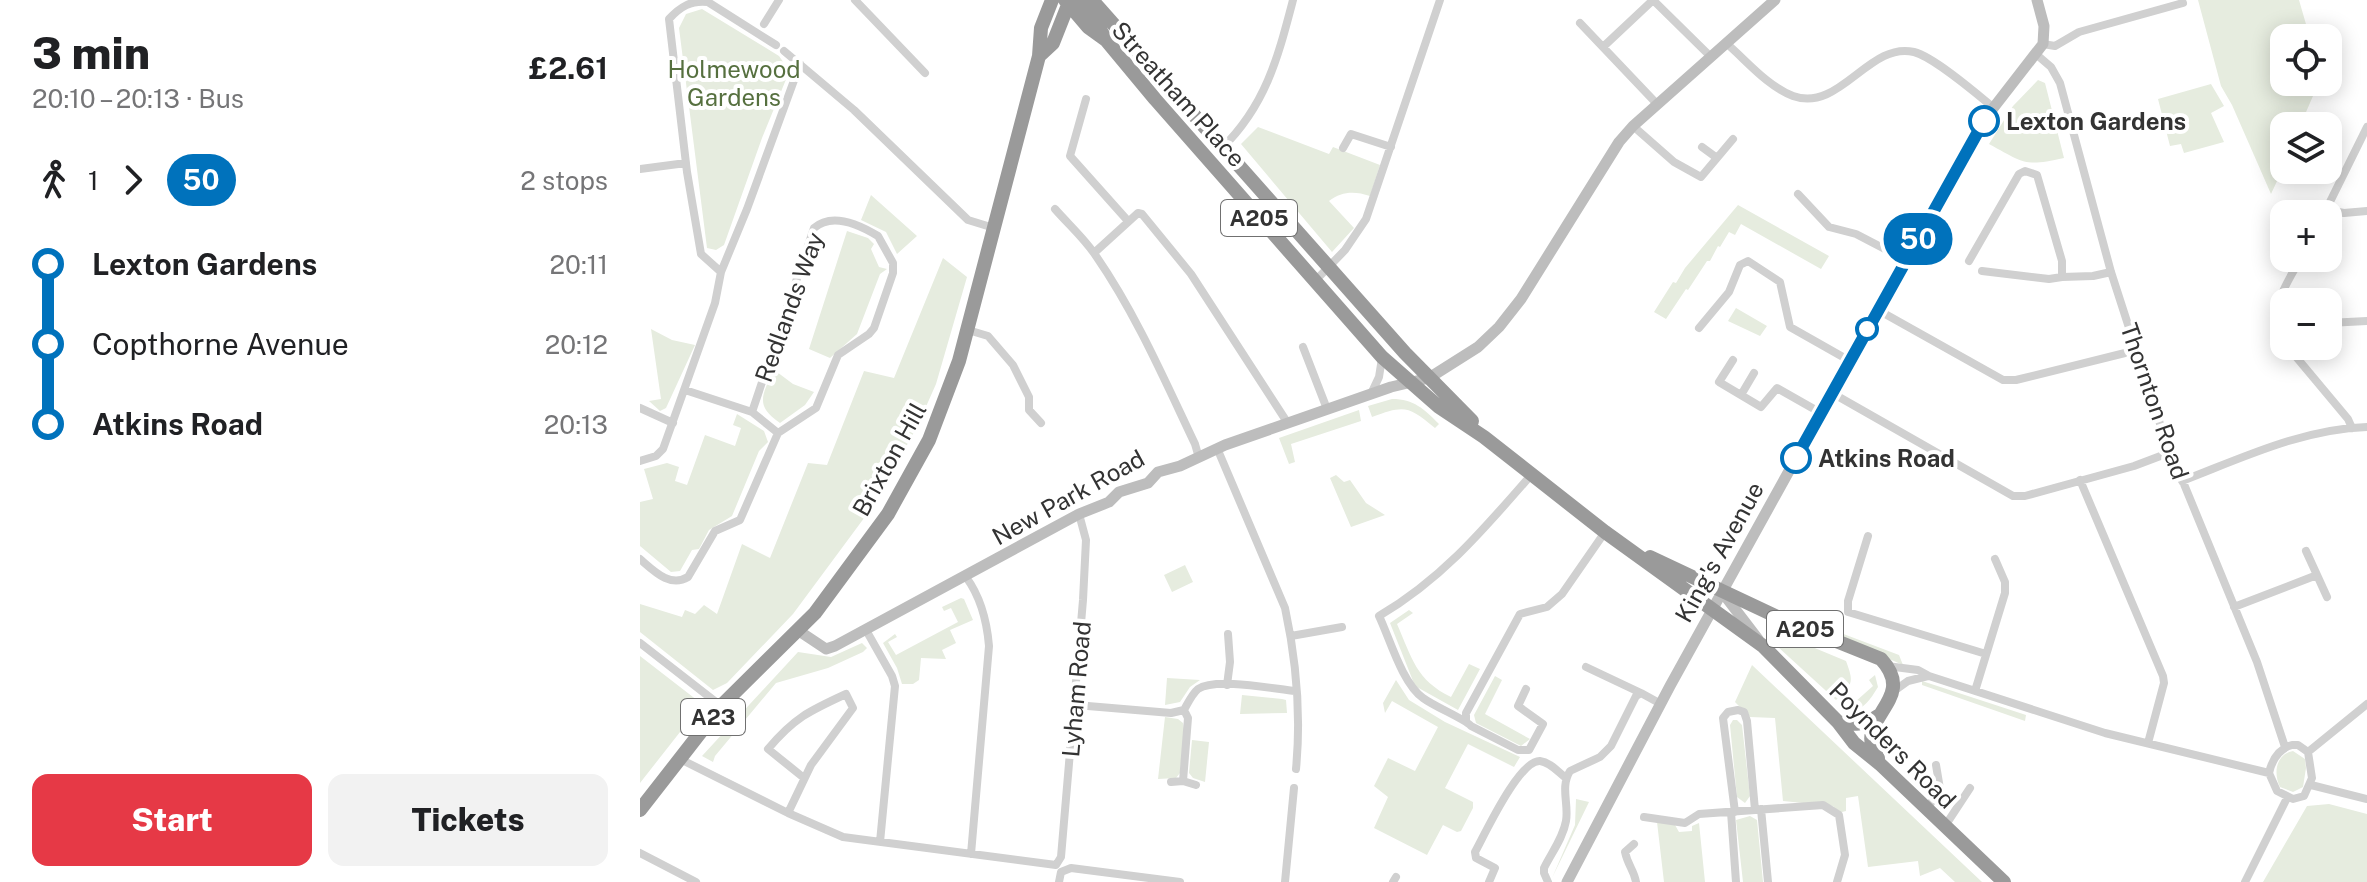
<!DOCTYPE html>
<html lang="en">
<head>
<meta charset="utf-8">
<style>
	:root { --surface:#fff; --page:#f2f2f2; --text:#202124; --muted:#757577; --accent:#e63946 }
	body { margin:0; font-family:"Public Sans",sans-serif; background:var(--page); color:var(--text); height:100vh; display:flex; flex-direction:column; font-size:30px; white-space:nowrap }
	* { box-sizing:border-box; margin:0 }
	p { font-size:26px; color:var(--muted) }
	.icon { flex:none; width:44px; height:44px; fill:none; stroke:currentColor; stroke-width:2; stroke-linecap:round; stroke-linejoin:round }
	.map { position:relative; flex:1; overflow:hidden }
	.sheet { display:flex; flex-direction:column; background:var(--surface); width:640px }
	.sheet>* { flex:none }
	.badge { padding:0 16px; border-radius:26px; font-size:28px; line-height:52px }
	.buttons { position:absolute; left:1630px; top:24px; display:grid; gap:16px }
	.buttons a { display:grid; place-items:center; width:72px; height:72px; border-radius:16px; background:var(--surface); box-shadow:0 4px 20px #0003; font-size:40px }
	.map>.badge { position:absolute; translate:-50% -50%; box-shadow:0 0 0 4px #fff }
	.legs { display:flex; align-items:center; gap:12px; height:88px; padding:0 32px; font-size:26px }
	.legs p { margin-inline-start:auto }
	.head { display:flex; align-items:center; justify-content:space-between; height:136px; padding:0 32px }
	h1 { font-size:44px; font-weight:800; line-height:60px }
	.action { display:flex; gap:16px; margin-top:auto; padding:16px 32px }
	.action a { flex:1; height:92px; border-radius:16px; background:var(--accent); color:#fff; font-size:32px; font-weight:800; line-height:92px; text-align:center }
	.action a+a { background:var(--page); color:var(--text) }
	ul { padding:0 32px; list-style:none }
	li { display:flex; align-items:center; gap:28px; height:80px; font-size:30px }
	li i { display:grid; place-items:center; width:12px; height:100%; margin:0 10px; background:currentColor }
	li i::after { content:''; width:20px; height:20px; margin:-10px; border:6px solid; border-radius:50%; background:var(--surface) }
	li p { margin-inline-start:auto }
	li:first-child i { background:linear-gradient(#0000 50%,currentColor 0) }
	li:last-child i { background:linear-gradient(currentColor 50%,#0000 0) }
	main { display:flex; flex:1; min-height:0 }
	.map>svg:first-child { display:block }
	.green { fill:#e6ecdf }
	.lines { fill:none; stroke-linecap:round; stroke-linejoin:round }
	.street { stroke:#d0d0d0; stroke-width:8 }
	.secondary { stroke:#bdbdbd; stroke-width:11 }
	.highway { stroke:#9a9a9a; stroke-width:14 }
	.line-1-casing { stroke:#fff; stroke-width:18 }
	.line-1 { stroke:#0072bc; stroke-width:12 }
	.stop-1-dot { fill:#fff; stroke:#0072bc; stroke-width:4 }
	.labels { text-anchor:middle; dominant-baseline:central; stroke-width:8; stroke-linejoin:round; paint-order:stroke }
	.shield { fill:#fff; stroke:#707070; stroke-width:2 }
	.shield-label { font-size:22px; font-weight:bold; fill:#333 }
	.park-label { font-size:24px; fill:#56703f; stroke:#fff }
	.street-label { font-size:24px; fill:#333; stroke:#fff }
	.stop-label { font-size:24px; font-weight:bold; fill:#333; stroke:#fff; text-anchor:start }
</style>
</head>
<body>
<main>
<section class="sheet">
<div class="head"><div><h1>3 min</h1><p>20:10 – 20:13 · Bus</p></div><b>£2.61</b></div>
<div class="legs"><svg class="icon" aria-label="walk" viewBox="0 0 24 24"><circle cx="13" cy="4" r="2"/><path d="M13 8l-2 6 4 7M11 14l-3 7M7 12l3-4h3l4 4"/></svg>1<svg class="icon" aria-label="forward" viewBox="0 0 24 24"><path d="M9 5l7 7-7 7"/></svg><b class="badge" style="background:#0072bc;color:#fff">50</b><p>2 stops</p></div>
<ul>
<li><i style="color:#0072bc"></i><b>Lexton Gardens</b><p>20:11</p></li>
<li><i style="color:#0072bc"></i><span>Copthorne Avenue</span><p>20:12</p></li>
<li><i style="color:#0072bc"></i><b>Atkins Road</b><p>20:13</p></li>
</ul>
<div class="action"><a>Start</a><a>Tickets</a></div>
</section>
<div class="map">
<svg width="1727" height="882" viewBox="0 0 1727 882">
	<rect width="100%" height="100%" fill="#fff"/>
	<path class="green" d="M1558,0H1659L1670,38H1644V82H1679L1660,126H1644V166L1631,194L1592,105L1581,86Z
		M62,9L139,56L146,66L147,77L122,138L84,245L76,250L67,248L39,28L46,14Z
		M1398,80L1405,83L1424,158C1384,167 1384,163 1349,144L1373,106Z
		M1571,84L1584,106L1571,113L1584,142L1544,153L1541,144L1530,146L1518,99Z
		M618,127L689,154L693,147L740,165L730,196C715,191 702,191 689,201L714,228L692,252L601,144Z
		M231,195L277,236L257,254L246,232L221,220Z
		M1098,205L1189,256L1181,269L1101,224L1095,235L1089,232L1080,247L1078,246L1070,261H1067L1048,290L1046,289L1026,319L1014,312L1033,282L1036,283L1045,268Z
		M207,231L228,238L234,244L231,249L239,267L247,269L240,274L217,334L190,358L169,349Z
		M303,258L327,277L296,384L277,427L233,506L153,614L87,683L73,690L0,632V604L42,617L45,610L55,614L64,605L77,614L102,544L130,558L168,463L187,465L224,371L254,378Z
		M1096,308L1127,326L1120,336L1088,321Z
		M11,329L32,340L55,345L26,408L20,411L9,401L21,399Z
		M133,369L153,384L174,392L165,405L140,423C113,404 124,395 133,369Z
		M752,399C774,399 784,409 799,424L795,428C768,406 765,405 732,417L728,406Z
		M719,410L721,421L651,444L655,462L649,464L639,438Z
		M97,414L124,431L128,442L119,451L92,516L69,530L59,549L52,550L40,571L31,572L0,546V502L13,499L4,469L27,463L39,467L35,481L47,485L65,435L95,446L101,428L93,425Z
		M696,475L704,482L710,480L726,503L745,515L711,527L690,478Z
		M545,565L553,582L532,592L524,575Z
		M321,598L324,599L333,620L310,630L316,643L302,650L306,659L281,658L279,680L273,684H262L257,668L243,643L255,634L257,637L248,642L256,655L318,622L311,608L304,611L302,607Z
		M769,610L773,613L757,624C772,658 776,680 811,697L829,664L840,669L818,710L775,686L750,623Z
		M1185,627L1259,655L1263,665L1183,630Z
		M1136,632L1206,661C1214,683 1213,683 1196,700L1138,647L1131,638Z
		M222,643L227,648L223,652L188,668L136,683L75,756L73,762L62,756L158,652L191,657Z
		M0,656L62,704L0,783Z
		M1112,665L1342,882H1315L1300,868L1280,876L1278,861L1228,867L1218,796L1206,798V811L1198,813L1193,806L1143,801L1135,718L1110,717L1095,702Z
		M1235,675L1238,687C1227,705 1218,717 1199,704L1208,695L1215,702L1233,686L1229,680Z
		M855,676L862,680L845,714L890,739L881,746L836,723L834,715Z
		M527,678L560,680L550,687L540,702L525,705Z
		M756,680L769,700L805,722L880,757L874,767L828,744L805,788L833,802V808L821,831L817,832L803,825L787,855L734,828L748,797L734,786L748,758L775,771L798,727L752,701L745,713L743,703Z
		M1282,681L1386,715L1385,721L1282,685Z
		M602,695L642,699L646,700L647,713L600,714Z
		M525,717L538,719L543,723L544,730L540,773L536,778L518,779Z
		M1093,720H1097L1102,725L1110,796L1105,803L1097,797L1090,725Z
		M552,740L569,742L565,782L553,778L549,773Z
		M1653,751L1665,759L1666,768L1663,787L1653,792L1640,787C1633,773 1636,754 1653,751Z
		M936,799L949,802L912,878L935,825Z
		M1689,804L1727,814V882H1623L1667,806Z
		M1110,816L1117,820L1123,882H1103L1096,820Z
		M1017,822L1035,825L1039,832L1052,831V826L1059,823L1065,882H1024Z"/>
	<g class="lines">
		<path class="street" d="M215,0L285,73
			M940,23L1017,104
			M124,24L139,0
			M1086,43C1106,60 1127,86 1153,96C1200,113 1229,41 1274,52C1294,57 1337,94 1354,108
			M1403,44L1415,46L1439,32L1543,3
			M963,47L1013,0L1070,56
			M144,51L214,110L328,220L354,228
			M1397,55L1411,67L1420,83L1471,272L1523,433L1617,662L1645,747
			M446,99L430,156L488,221
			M993,126L1034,162L1061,177L1093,139
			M1062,147L1077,158
			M582,148C626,105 638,57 653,0
			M703,148L711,134L751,147
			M0,169L46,163
			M1158,194L1189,227L1216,234L1266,260
			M415,209C429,225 445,239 456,256C496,314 525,381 555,444L559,458
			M1687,210L1704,213L1727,211
			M1684,214L1727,127
			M454,253L498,213L502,214L551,274L647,422
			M1329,261L1379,174L1385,171L1397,175L1422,261V277L1409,279L1342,271
			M81,272L61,254L47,172L29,19C40,7 51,0 68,2L136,45
			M1422,277L1453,276L1471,272
			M675,281L705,250L726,219L800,0
			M1238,310L1363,380H1376L1497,350
			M1688,323L1727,321
			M1059,328L1089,292L1100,265L1108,261L1140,282L1150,327L1210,361
			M328,330L348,336L373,365L389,397V410L401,423
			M1644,343C1625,312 1646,285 1661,258
			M1647,346L1708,419L1712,428
			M663,347L687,409
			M1093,360L1079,382L1121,407L1137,388L1181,413
			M45,390L112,412L138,433
			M1192,393L1373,496H1385L1494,466L1531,452
			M731,394L739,377L742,358
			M1101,395L1114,373
			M0,408L33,423
			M112,412L174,228C192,212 220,225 238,236L253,263V273L234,328L229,334L198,355L176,408L138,433
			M577,448L645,608C656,659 661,717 656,769
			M0,461L16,456L23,449L75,303L81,272L107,209L160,64
			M1440,480L1523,676L1524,683L1508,743
			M1542,481C1602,458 1662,429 1727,427
			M1228,536L1208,601V612L1346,654
			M0,559C14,571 30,588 48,577L75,531L100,520L138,433
			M1677,575L1687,597
			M326,577C340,596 347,622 349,646L331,854
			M1594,607L1677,575L1666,551
			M226,630L252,676L255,686L240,842
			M651,636L702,627
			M0,643L81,706
			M1247,666L1278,670L1289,676L1465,733L1629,773
			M946,667L1001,693
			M587,685L590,662L588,634
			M886,689L878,706L903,724L889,750H878L831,726C825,719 795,707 783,698C762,683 750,639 739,616C802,579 844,529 891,475
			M1254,691L1268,681L1288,676
			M1335,691L1365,593V582L1355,559
			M436,705L531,713L544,710C548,703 552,694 558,689C576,677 634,689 655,691
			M826,720V713L880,614L907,607L922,594L965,532
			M1652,745H1658L1668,752L1672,778L1664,796L1653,799L1637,791L1629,773C1632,760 1638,749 1652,745Z
			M1668,752L1727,704
			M40,759L148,813L203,837L416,865L421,857L443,600L446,540L439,514
			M543,781L548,718L544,710
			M531,782L543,781L556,785
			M1671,785L1727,799
			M1121,809L1128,882
			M1287,809L1300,789L1296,765
			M1091,812L1096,882
			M1095,812L1083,718L1088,712L1098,710L1104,712L1107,721L1115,810
			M148,813L171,765L213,708L206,694C169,711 154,718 128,749L164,778
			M1004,817L1045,823L1059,814L1183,805L1199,815L1205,855L1197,882
			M1305,826L1330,788
			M994,844L985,852C988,866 994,870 996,882
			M0,853L56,882
			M419,882L421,872L431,868L540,882
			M645,882L654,788
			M753,882L756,877
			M849,882L855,868L836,858L835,852C845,834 879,760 900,761C910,762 918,772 926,778
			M908,882L904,873V868C912,852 923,838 926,821C929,804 920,787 930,771L960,757L971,746L996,696L1001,693L1021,704
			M1605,882L1647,798"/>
		<path class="secondary" d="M1082,592L1118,639
			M159,631L186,649L195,646L439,514L469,502L479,492L508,483L518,472L540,466L585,445L751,387L789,378L838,347L859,327L881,299L979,142L993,126L1135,0
			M927,882L1030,686L1320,162L1344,120L1403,44L1404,26L1397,0"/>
		<path class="highway" d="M425,0L448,27L466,40L515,99L742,357L799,407L844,437L965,532L1123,646L1198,722L1214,743L1240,764L1364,882
			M441,0L464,36
			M452,0L765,353L832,421
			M399,56L413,43L430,0
			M1010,557L1144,620L1241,659C1280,701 1210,718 1238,758
			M1198,722C1213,725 1225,725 1238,716
			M0,810L81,706L175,613L248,514L289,440L319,361L399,56L401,28L412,0"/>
	</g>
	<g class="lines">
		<g class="line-1-casing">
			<path id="line-1" d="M1156,458L1344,121"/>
		</g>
		<use href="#line-1" class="line-1"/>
	</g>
	<g class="stop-1-dot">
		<circle cx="1344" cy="121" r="14"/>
		<circle cx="1227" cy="329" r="10"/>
		<circle cx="1156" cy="458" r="14"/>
	</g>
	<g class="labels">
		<g class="shield">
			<rect x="581" y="200" width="76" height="36" rx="6"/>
			<rect x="1127" y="611" width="76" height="36" rx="6"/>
			<rect x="41" y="699" width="64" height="36" rx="6"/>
		</g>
		<g class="shield-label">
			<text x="619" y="218">A205</text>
			<text x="1165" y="629">A205</text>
			<text x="73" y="717">A23</text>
		</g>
		<g class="park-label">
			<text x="94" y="69">Holmewood<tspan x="94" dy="28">Gardens</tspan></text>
		</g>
		<g class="street-label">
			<text transform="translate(539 94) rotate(48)">Streatham Place</text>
			<text transform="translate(149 307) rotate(-70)">Redlands Way</text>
			<text transform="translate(1515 401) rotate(71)">Thornton Road</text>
			<text transform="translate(249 459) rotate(-61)">Brixton Hill</text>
			<text transform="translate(428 497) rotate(-29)">New Park Road</text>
			<text transform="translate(1079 552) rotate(-61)">King's Avenue</text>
			<text transform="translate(436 689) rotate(-85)">Lyham Road</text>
			<text transform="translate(1253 745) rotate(45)">Poynders Road</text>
		</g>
		<g class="stop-label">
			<text x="1366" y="121">Lexton Gardens</text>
			<text x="1178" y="458">Atkins Road</text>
		</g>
	</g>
</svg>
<div class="buttons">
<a><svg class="icon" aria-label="locate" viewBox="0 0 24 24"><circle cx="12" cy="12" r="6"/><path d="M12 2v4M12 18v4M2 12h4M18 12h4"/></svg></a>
<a><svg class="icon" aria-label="layers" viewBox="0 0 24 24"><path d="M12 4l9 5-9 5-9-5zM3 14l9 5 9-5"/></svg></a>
<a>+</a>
<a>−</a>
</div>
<b class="badge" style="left:1278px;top:239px;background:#0072bc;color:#fff">50</b>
</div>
</main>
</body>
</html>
